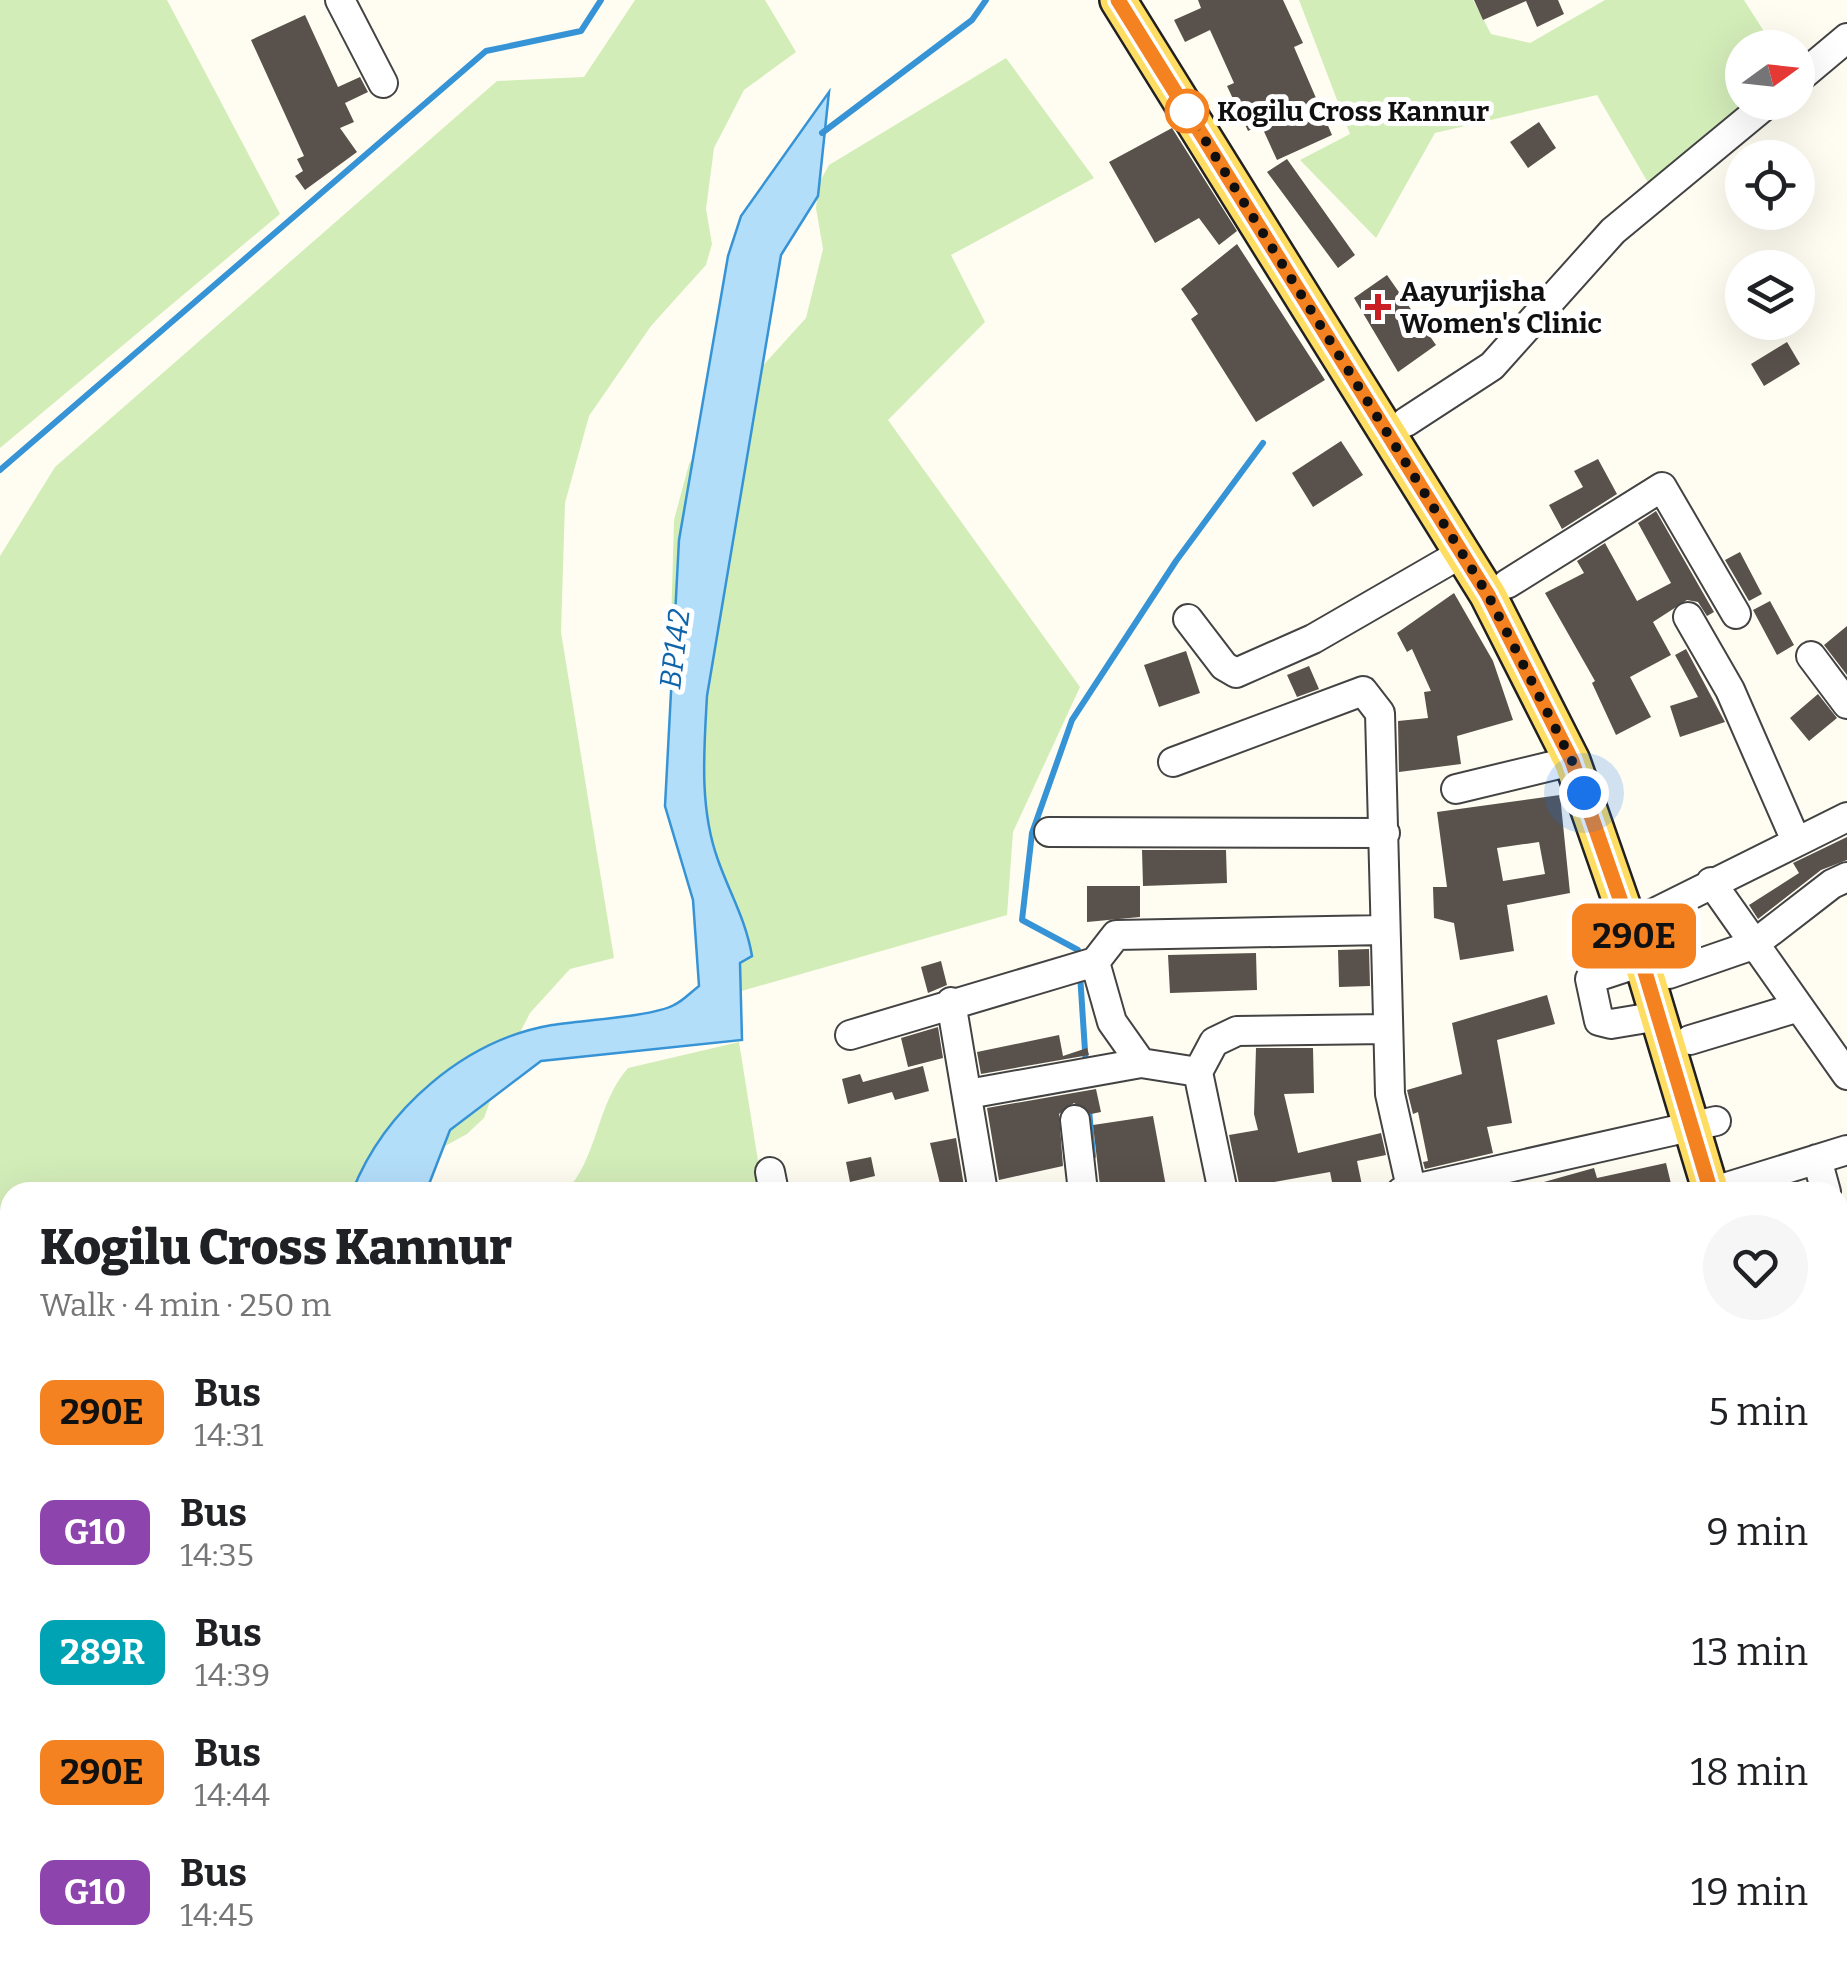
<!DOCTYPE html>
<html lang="en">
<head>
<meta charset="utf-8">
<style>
	:root { --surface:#fff; --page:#f6f6f6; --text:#202124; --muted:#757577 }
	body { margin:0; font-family:Bitter,serif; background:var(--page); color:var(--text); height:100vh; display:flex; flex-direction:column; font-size:38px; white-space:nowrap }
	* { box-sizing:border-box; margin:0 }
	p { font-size:32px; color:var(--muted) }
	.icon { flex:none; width:55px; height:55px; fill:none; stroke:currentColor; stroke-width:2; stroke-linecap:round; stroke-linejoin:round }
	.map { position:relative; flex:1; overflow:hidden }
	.side { position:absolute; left:0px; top:1182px; width:1848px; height:792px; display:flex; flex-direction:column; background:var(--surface); border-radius:30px 30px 0 0; box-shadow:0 10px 40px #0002 }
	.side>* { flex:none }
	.badge { padding:0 20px; border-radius:15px; font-size:35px; line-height:65px }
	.needle { width:65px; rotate:75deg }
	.tools { position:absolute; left:1725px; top:30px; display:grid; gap:20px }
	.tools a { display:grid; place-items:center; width:90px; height:90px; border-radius:50%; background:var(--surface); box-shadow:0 10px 40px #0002; font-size:50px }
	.you { position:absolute; width:50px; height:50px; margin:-25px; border:8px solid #fff; border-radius:50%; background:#1a73e8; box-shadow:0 0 0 15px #1a73e833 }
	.map>.badge { position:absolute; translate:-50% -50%; box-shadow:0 0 0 5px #fff }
	.round { display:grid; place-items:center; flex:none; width:105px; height:105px; border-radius:52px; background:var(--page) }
	.summary { display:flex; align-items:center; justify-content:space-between; height:170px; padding:0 40px }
	h1 { font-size:48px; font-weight:800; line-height:75px }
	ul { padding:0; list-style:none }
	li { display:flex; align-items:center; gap:30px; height:120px; padding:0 40px }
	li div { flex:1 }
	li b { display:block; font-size:38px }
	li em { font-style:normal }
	li .badge { min-width:110px; font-weight:700; text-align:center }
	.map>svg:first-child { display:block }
	.farmland { fill:#f7f5d0 }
	.green { fill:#d3edb9 }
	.water { fill:#b3defa; stroke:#3693d5; stroke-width:2.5 }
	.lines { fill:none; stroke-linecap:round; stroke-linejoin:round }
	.stream { stroke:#3693d5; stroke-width:6 }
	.building { fill:#59514b; fill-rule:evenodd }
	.minor-casing { stroke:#434343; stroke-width:32 }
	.major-casing { stroke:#212121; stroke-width:40 }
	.minor { stroke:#fff; stroke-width:28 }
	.major { stroke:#ffdc62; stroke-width:35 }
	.line-casing { stroke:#fff; stroke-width:22 }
	.line { stroke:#f58220; stroke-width:15 }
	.walk { stroke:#101010; stroke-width:10; stroke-dasharray:0 18 }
	.stop-dot { fill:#fff; stroke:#f58220; stroke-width:5 }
	.poi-dot { fill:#c91e23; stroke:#fff; stroke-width:4 }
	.labels { text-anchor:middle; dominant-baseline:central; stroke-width:10; stroke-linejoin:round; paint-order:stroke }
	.stop-label { font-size:28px; font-weight:bold; fill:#101010; stroke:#fff; text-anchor:start }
	.poi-label { font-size:28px; font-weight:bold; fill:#101010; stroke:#fff; text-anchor:start }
	.water-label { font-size:30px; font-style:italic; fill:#1064aa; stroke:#fff }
</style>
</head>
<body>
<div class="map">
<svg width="1847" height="1974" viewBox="0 0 1847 1974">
	<rect width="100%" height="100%" fill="#fffdf2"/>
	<path class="farmland" d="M1847,1318V1497L1842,1499L1838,1481V1321Z"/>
	<path class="green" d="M0,0H167L280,214L0,448Z
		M635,0H765L796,52L744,90L714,148L706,209L712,244L706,265L651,326L589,416L565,503L561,632L614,958L570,969L530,1013L502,1068L484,1118L467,1134L403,1169L378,1192H10V1389L0,1394V556L55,467L497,81L584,77Z
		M1299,0H1473L1491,34L1530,43L1605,0H1744L1774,47L1742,48V102L1752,103L1650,186L1597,95L1435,133L1376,238L1300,160L1350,134Z
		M1006,58L1094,178L951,255L985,322L888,420L1080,687L1013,832L1007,915L731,994L671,625L674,520L689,464L736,395L806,318L823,249L816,208L819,183L829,165Z
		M739,1042L763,1192H565C598,1159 596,1104 628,1068Z
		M10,1515V1965H276L278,1974H0V1520Z"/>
	<path class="water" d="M829,92L818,196L781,255L707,696C704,750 699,808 718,860C730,894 746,920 752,956L740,963L742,1040L541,1061L450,1130L426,1192H352C384,1110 464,1040 552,1025C582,1020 651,1017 674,1005C683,1001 691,992 699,986L693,900L665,806L679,540L728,256L741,216Z"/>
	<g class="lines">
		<path class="stream" d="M822,133L972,20L986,0
			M0,470L486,51L581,31L601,0
			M1078,957V950L1022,920L1032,833L1072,720L1176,561L1263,443
			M1080,974L1086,1066
			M1089,1109L1093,1156
			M1160,1965L1161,1974"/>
	</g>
	<path class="building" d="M1198,0H1283L1303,43L1294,47L1332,135L1277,160L1261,125L1248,131L1227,86L1234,83L1210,30L1185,42L1174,20L1201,8Z
		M1474,0H1558L1564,14L1537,27L1526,1L1483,20Z
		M305,15L338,87L360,77L368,92L345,103L354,122L340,128L357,152L305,190L295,176L303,171L297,159L304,156L251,40Z
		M1539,122L1556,148L1528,168L1510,142Z
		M1172,128L1237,231L1219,245L1199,218L1155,243L1109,162Z
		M1287,159L1355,255L1338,268L1267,172Z
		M1237,244L1325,380L1256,422L1191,319L1198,314L1181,289Z
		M1387,275L1436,345L1398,372L1354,298Z
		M1787,342L1800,364L1764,386L1751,364Z
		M1341,441L1363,475L1313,507L1292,473Z
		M1598,459L1617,494L1562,529L1549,505L1583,487L1574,471Z
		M1656,511L1714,612L1707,616L1698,602L1687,600L1653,622L1671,655L1630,677L1651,717L1616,735L1592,683L1595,681L1545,593L1584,573L1577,561L1605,543L1637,601L1671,583L1638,523Z
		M1740,552L1762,594L1749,601L1725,560Z
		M1454,593L1493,661L1513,720L1457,736L1461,764L1399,772L1398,721L1428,718L1424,692L1431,691L1412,649L1407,652L1397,633Z
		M1770,601L1794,645L1777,655L1753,610Z
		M1847,626V675L1824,645Z
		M1686,649L1725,722L1680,737L1670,706L1698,697L1675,655Z
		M1186,651L1200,693L1159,707L1144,665Z
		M1309,666L1319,689L1297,697L1287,675Z
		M1818,694L1837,718L1809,741L1790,718Z
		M1560,795L1570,893L1507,905L1514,951L1460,960L1454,923L1434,918L1433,887H1447L1437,812ZM1539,842L1545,874L1503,881L1497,848Z
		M1847,837V860L1821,870L1758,919L1749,905L1799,873L1793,863Z
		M1142,850H1226L1227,883L1143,886Z
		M1087,886H1140V917L1087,922Z
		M1369,949L1370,986L1339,987L1338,950Z
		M1256,953L1257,990L1170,993L1168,955Z
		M941,961L947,985L928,993L921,967Z
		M1547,995L1555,1024L1497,1040L1512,1123L1487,1127L1493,1153L1425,1169L1423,1162L1428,1161L1418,1112L1413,1114L1407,1090L1462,1074L1452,1023Z
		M938,1027L943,1058L908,1067L901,1038Z
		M1059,1035L1063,1056L1087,1048L1089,1055L981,1074L977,1052Z
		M1256,1048H1313L1314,1093L1284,1094L1298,1153L1381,1133L1386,1155L1357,1161L1363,1190L1334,1192L1330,1172L1240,1188L1229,1135L1258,1130L1254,1114Z
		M923,1066L929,1091L895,1100L892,1092L848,1104L842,1079L860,1074L863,1082Z
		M1096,1089L1101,1112L1091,1114L1074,1103L1059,1114L1063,1166L999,1180L987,1108Z
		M1153,1116L1167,1192H1138L1137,1182L1100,1186L1093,1125Z
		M956,1138L965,1192H942L930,1143Z
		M871,1157L875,1176L850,1182L846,1162Z
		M1666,1163L1673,1192H1526V1187L1594,1168L1597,1178Z"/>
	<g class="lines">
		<g class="minor-casing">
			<path id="minor" d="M340,0L383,83
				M1798,79L1847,38
				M1406,422L1492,366L1613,231L1769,102
				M1507,584L1662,487L1736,614
				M1688,617L1730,690L1796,841
				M1188,619L1224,666L1236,673L1313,639L1462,553
				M1811,656L1847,704
				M1173,762L1363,691L1380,713L1390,1094L1412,1192
				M1456,789L1572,761
				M1049,832L1385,833
				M1711,882L1847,1075
				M1650,915L1847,817
				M1095,962L1112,1022L1141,1063
				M1642,962L1590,979L1599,1021L1611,1024L1659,1016
				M1669,974L1753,945L1832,884L1847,877
				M951,1002L983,1192
				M850,1035L1095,962L1116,935L1384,930
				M1690,1040L1799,1007
				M1198,1072L1223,1192
				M968,1094L1141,1063L1198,1072L1214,1042L1237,1031L1388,1029
				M1075,1120L1083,1192
				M1817,1159L1826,1192
				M770,1172L774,1192
				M1401,1192L1716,1121
				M1711,1192L1847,1150
				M1838,1231L1847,1265
				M1838,1752L1847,1749
				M1838,1779L1847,1775
				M1838,1923L1847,1919
				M1220,1965L1221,1974
				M1425,1974L1446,1965
				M1706,1974L1729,1965"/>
		</g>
		<g class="major-casing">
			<path id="major" d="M1118,0L1488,595L1572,761L1642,962L1711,1192
				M1838,1576L1847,1610
				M1838,1656L1847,1688"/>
		</g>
		<use href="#minor" class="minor"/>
		<use href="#major" class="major"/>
	</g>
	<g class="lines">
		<g class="line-casing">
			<path id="line" d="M1118,0L1488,595L1572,761L1642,962L1711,1192"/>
		</g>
		<use href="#line" class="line"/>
		<path class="walk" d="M1187,111L1488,595L1572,761L1584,793"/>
	</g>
	<circle class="stop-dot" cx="1187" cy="111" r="20"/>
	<path class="poi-dot" d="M1373 292h10v10h10v10h-10v10h-10v-10h-10v-10h10z"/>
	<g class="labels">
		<g class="stop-label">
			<text x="1217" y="111">Kogilu Cross Kannur</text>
		</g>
		<g class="poi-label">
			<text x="1400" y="291">Aayurjisha<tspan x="1400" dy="32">Women's Clinic</tspan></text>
		</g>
		<g class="water-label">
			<text transform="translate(675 649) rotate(-83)">BP142</text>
		</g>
	</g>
</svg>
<div class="tools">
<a><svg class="needle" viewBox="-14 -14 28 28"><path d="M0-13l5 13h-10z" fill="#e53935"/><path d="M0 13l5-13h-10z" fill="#757577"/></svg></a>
<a><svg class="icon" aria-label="locate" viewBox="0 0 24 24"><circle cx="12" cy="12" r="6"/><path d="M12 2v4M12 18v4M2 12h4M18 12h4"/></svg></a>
<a><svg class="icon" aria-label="layers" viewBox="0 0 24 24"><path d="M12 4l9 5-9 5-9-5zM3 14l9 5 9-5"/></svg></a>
</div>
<div class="you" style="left:1584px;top:793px"></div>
<b class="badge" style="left:1634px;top:936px;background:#f58220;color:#111">290E</b>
<section class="side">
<div class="summary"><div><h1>Kogilu Cross Kannur</h1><p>Walk · 4 min · 250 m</p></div><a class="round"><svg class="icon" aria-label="heart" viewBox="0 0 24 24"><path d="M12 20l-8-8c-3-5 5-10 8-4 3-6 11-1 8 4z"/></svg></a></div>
<ul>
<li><span class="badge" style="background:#f58220;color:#111">290E</span><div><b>Bus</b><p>14:31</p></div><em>5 min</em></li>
<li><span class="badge" style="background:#8e44ad;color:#fff">G10</span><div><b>Bus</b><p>14:35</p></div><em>9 min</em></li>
<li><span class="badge" style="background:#00a3b4;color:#fff">289R</span><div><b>Bus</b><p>14:39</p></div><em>13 min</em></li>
<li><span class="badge" style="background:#f58220;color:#111">290E</span><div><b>Bus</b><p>14:44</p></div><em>18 min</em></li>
<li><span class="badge" style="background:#8e44ad;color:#fff">G10</span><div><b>Bus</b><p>14:45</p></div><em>19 min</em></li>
</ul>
</section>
</div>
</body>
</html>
